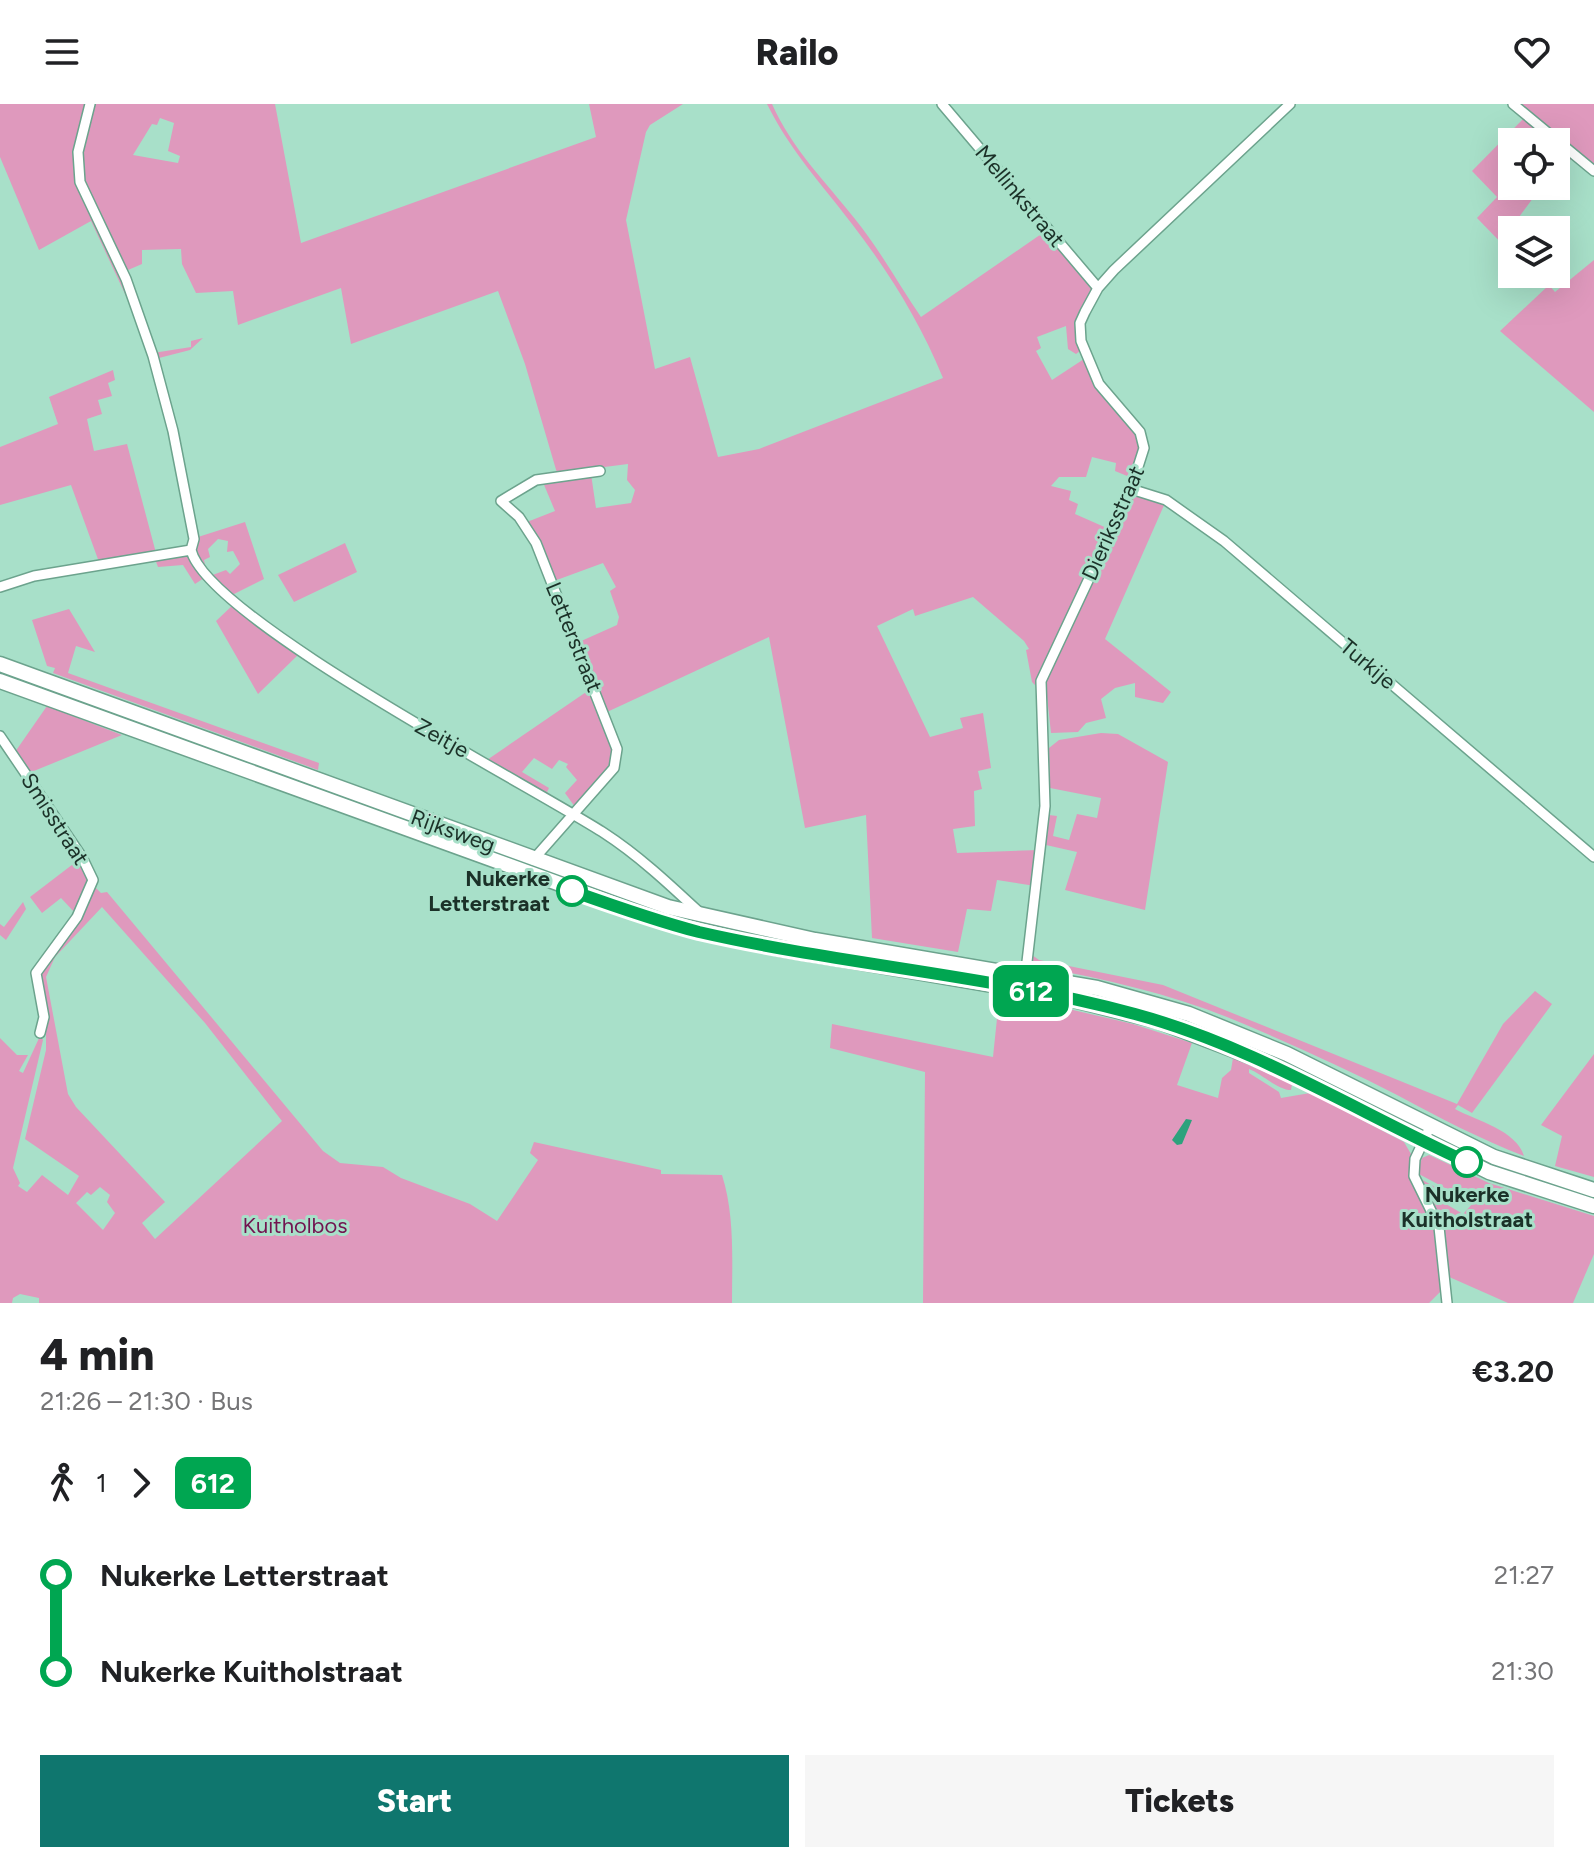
<!DOCTYPE html>
<html lang="en">
<head>
<meta charset="utf-8">
<style>
	:root { --surface:#fff; --page:#f6f6f6; --text:#202124; --muted:#757577; --accent:#0f766e }
	body { margin:0; font-family:Figtree,sans-serif; background:var(--page); color:var(--text); height:100vh; display:flex; flex-direction:column; font-size:30px; white-space:nowrap }
	* { box-sizing:border-box; margin:0 }
	p { font-size:26px; color:var(--muted) }
	.icon { flex:none; width:44px; height:44px; fill:none; stroke:currentColor; stroke-width:2; stroke-linecap:round; stroke-linejoin:round }
	.map { position:relative; height:1199px; overflow:hidden }
	.sheet { display:flex; flex-direction:column; background:var(--surface); flex:1 }
	.sheet>* { flex:none }
	.badge { padding:0 16px; border-radius:12px; font-size:28px; line-height:52px }
	.buttons { position:absolute; left:1498px; top:24px; display:grid; gap:16px }
	.buttons a { display:grid; place-items:center; width:72px; height:72px; border-radius:0px; background:var(--surface); box-shadow:0 8px 32px #0002; font-size:40px }
	.map>.badge { position:absolute; translate:-50% -50%; box-shadow:0 0 0 4px #fff }
	.legs { display:flex; align-items:center; gap:12px; height:88px; padding:0 40px; font-size:26px }
	.legs p { margin-inline-start:auto }
	.headline { display:flex; align-items:center; justify-content:space-between; height:136px; padding:0 40px }
	h1 { font-size:44px; font-weight:800; line-height:60px }
	.action { display:flex; gap:16px; margin-top:auto; padding:16px 40px }
	.action a { flex:1; height:92px; border-radius:0px; background:var(--accent); color:#fff; font-size:32px; font-weight:800; line-height:92px; text-align:center }
	.action a+a { background:var(--page); color:var(--text) }
	ul { padding:0 40px; list-style:none }
	li { display:flex; align-items:center; gap:28px; height:96px; font-size:30px }
	li i { display:grid; place-items:center; width:12px; height:100%; margin:0 10px; background:currentColor }
	li i::after { content:''; width:20px; height:20px; margin:-10px; border:6px solid; border-radius:50%; background:var(--surface) }
	li p { margin-inline-start:auto }
	li:first-child i { background:linear-gradient(#0000 50%,currentColor 0) }
	li:last-child i { background:linear-gradient(currentColor 50%,#0000 0) }
	header { display:flex; justify-content:space-between; align-items:center; height:104px; padding:0 40px; background:var(--surface); font-size:36px; font-weight:800 }
	.map>svg:first-child { display:block }
	.green { fill:#df99bd; fill-rule:evenodd }
	.water { fill:#2da27d }
	.lines { fill:none; stroke-linecap:round; stroke-linejoin:round }
	.minor-casing { stroke:#6ca38d; stroke-width:12 }
	.trunk-casing { stroke:#6ca38d; stroke-width:17 }
	.minor { stroke:#fff; stroke-width:9 }
	.trunk { stroke:#fff; stroke-width:14 }
	.line-1-casing { stroke:#fff; stroke-width:18 }
	.line-1 { stroke:#00a651; stroke-width:12 }
	.stop-1-dot { fill:#fff; stroke:#00a651; stroke-width:4 }
	.labels { text-anchor:middle; dominant-baseline:central; stroke-width:6; stroke-linejoin:round; paint-order:stroke }
	.street-label { font-size:22px; fill:#1b3128; stroke:#a8e0c9 }
	.stop-label { font-size:22px; font-weight:bold; fill:#1b3128; stroke:#a8e0c9; text-anchor:end }
	.park-label { font-size:22px; fill:#72134f; stroke:#a8e0c9 }
</style>
</head>
<body>
<header><svg class="icon" aria-label="menu" viewBox="0 0 24 24"><path d="M4 6h16M4 12h16M4 18h16"/></svg>Railo<svg class="icon" aria-label="heart" viewBox="0 0 24 24"><path d="M12 20l-8-8c-3-5 5-10 8-4 3-6 11-1 8 4z"/></svg></header>
<div class="map">
<svg width="1594" height="1199" viewBox="0 0 1594 1199">
	<rect width="100%" height="100%" fill="#a8e0c9"/>
	<path class="green" d="M0,0H275L301,139L596,33L589,0H683L650,21L646,28L626,116L655,265L690,253L718,353L759,345L943,274C920,218 889,168 852,120C821,79 791,48 767,0H772C792,45 825,77 855,115C880,146 899,181 921,213L1047,126L1093,183L1076,218L1080,247L1076,250L1068,245L1066,222L1037,233L1041,244L1036,247L1052,276L1084,255L1097,280L1141,338L1132,374L1115,367L1116,359L1092,353L1086,373H1059L1051,382L1071,387L1069,396L1078,400L1075,410L1109,425L1035,581L1032,578L1026,546L1029,545L1024,537L973,493L915,512L913,505L877,522L930,633L963,624L960,614L983,609L991,664L978,667L982,685L974,687L975,722L953,725L957,749L1039,746L1035,782L997,776L991,807L967,805L958,848L872,834L866,711L805,724L769,533L607,608L579,538L617,521L619,513L610,487L616,483L603,459L554,477L527,418L555,407L542,376L591,370L596,404L631,399L635,386L627,376L628,360L557,369L525,260L498,187L351,240L341,184L238,221L233,187L196,189L182,160L181,145L142,146V160L121,169L133,207L91,117L39,146L0,53ZM160,14L174,19L168,47L180,52L178,59L133,51L152,20L157,21Z
		M1519,0H1594V63Z
		M1526,12L1574,53L1556,69V38H1512V82H1542L1519,113L1532,125L1512,126V150L1477,114L1497,93L1472,67Z
		M1594,156V308L1500,227L1549,181L1555,188Z
		M203,234L190,246L155,255L153,249L191,243V237Z
		M113,266L115,276L108,279L112,292L98,296L102,310L87,315L94,347L127,340L156,449L99,458L71,381L0,401V343L58,320L49,293Z
		M1135,390L1165,399L1105,535L1171,588L1163,599L1135,593V579L1115,584L1101,595L1106,614L1086,619L1078,628L1051,629L1045,574Z
		M245,418L264,475L232,491L210,472L226,466L230,470L240,460L233,447L227,448L228,437L218,435L208,445L210,453L204,456L206,465L194,450L198,433Z
		M345,439L357,468L294,498L278,471Z
		M185,450L204,474L195,480L183,461L158,463L155,455Z
		M235,499L300,549L258,590L216,517Z
		M69,505L95,548L76,542L68,569L319,659L318,666L53,569L55,564L47,562L32,516Z
		M592,584C619,653 626,646 575,703L565,689L577,676L566,663L568,660L559,656L552,665L534,654L522,668L549,684L547,688L568,705L487,656Z
		M47,602L122,631L29,669L15,648Z
		M1101,629L1118,630L1168,658L1145,806L1065,786L1077,748L1046,741L1049,711L1057,712L1053,732L1069,736L1077,710L1097,714L1101,694L1050,684L1049,644L1059,636Z
		M81,754L88,781L76,810L61,794L42,809L30,793Z
		M95,783L101,789L107,788L323,1047L340,1059L383,1063L401,1074L470,1100L497,1117L538,1056L530,1049L534,1038L661,1066V1070L722,1071C735,1112 732,1157 732,1199H39V1194L20,1190L13,1194L12,1199H0V934L17,951H28L19,967L23,969L40,932L43,936L13,1064L20,1079L18,1082L27,1088L42,1071L68,1091L79,1072L25,1035L46,946V907L41,867L84,806ZM102,803L205,919L282,1017L155,1135L142,1119L165,1098L76,1003L68,990L46,873L55,853ZM100,1083L110,1091L107,1098L115,1109L103,1126L76,1099L87,1088L91,1091Z
		M23,798L26,805L6,836L0,831V820L4,823Z
		M1032,851L1039,856L1163,881L1457,1000L1503,920L1535,887L1552,900L1472,1009L1458,1001L1455,1005C1477,1017 1516,1026 1524,1052C1480,1035 1440,1014 1399,992C1349,966 1296,942 1244,920C1179,892 1110,876 1040,863L1032,857Z
		M1030,896L1133,920L1192,939L1177,981L1218,994L1222,974L1231,966L1233,954L1292,980L1291,986C1278,986 1262,970 1249,965V969L1279,988L1281,994L1310,989L1404,1038L1411,1050L1410,1077L1434,1119L1442,1186L1429,1199H923L925,968L830,944L832,920L993,953L998,905L1024,909Z
		M1594,950V1073L1555,1062L1562,1032L1541,1021Z
		M1429,1051L1489,1079L1594,1112V1150L1573,1199H1508L1447,1172L1442,1126L1417,1073L1437,1084L1434,1093L1463,1110L1473,1099L1417,1069L1422,1054Z"/>
	<path class="water" d="M1186,1015L1192,1016L1182,1040L1177,1041L1172,1036Z"/>
	<g class="lines">
		<g class="minor-casing">
			<path id="minor" d="M942,0L1098,184
				M1513,0L1594,67
				M1131,385L1166,396L1224,437L1594,753
				M191,446C207,514 533,683 604,729C638,751 669,780 698,807
				M0,483L34,472L191,446L194,435L173,327L153,252L126,175L80,78L78,48L90,0
				M0,632L82,753L93,776L77,813L36,869L44,913L40,929
				M533,756L614,664L617,645L536,439L519,413L501,397L536,376L600,367
				M1025,875L1045,702L1041,577L1131,385L1144,344L1140,328L1099,280L1081,237L1080,219L1085,208L1098,184L1114,166L1290,0
				M1430,1023L1415,1055L1414,1072L1439,1123L1447,1199"/>
		</g>
		<g class="trunk-casing">
			<path id="trunk" d="M0,560L668,803L815,836L1097,884L1189,910L1287,950L1494,1053L1594,1086
				M0,577L662,817L777,844L1062,893L1158,917L1273,961L1489,1068L1594,1102"/>
		</g>
		<use href="#minor" class="minor"/>
		<use href="#trunk" class="trunk"/>
	</g>
	<g class="lines">
		<g class="line-1-casing">
			<path id="line-1" d="M572,787C614,802 656,817 699,828C843,861 992,871 1135,910C1253,942 1356,1007 1467,1058"/>
		</g>
		<use href="#line-1" class="line-1"/>
	</g>
	<g class="stop-1-dot">
		<circle cx="572" cy="787" r="14"/>
		<circle cx="1467" cy="1058" r="14"/>
	</g>
	<g class="labels">
		<g class="street-label">
			<text transform="translate(1020 92) rotate(50)">Mellinkstraat</text>
			<text transform="translate(1113 419) rotate(-66)">Dieriksstraat</text>
			<text transform="translate(574 533) rotate(68)">Letterstraat</text>
			<text transform="translate(1368 560) rotate(40)">Turkije</text>
			<text transform="translate(442 634) rotate(29)">Zeitje</text>
			<text transform="translate(55 715) rotate(57)">Smisstraat</text>
			<text transform="translate(453 727) rotate(20)">Rijksweg</text>
		</g>
		<g class="stop-label">
			<text x="550" y="774">Nukerke<tspan x="550" dy="25">Letterstraat</tspan></text>
			<text x="1467" y="1090" text-anchor="middle">Nukerke<tspan x="1467" dy="25">Kuitholstraat</tspan></text>
		</g>
		<g class="park-label">
			<text x="295" y="1121">Kuitholbos</text>
		</g>
	</g>
</svg>
<div class="buttons">
<a><svg class="icon" aria-label="locate" viewBox="0 0 24 24"><circle cx="12" cy="12" r="6"/><path d="M12 2v4M12 18v4M2 12h4M18 12h4"/></svg></a>
<a><svg class="icon" aria-label="layers" viewBox="0 0 24 24"><path d="M12 4l9 5-9 5-9-5zM3 14l9 5 9-5"/></svg></a>
</div>
<b class="badge" style="left:1031px;top:887px;background:#00a651;color:#fff">612</b>
</div>
<section class="sheet">
<div class="headline"><div><h1>4 min</h1><p>21:26 – 21:30 · Bus</p></div><b>€3.20</b></div>
<div class="legs"><svg class="icon" aria-label="walk" viewBox="0 0 24 24"><circle cx="13" cy="4" r="2"/><path d="M13 8l-2 6 4 7M11 14l-3 7M7 12l3-4h3l4 4"/></svg>1<svg class="icon" aria-label="forward" viewBox="0 0 24 24"><path d="M9 5l7 7-7 7"/></svg><b class="badge" style="background:#00a651;color:#fff">612</b></div>
<ul>
<li><i style="color:#00a651"></i><b>Nukerke Letterstraat</b><p>21:27</p></li>
<li><i style="color:#00a651"></i><b>Nukerke Kuitholstraat</b><p>21:30</p></li>
</ul>
<div class="action"><a>Start</a><a>Tickets</a></div>
</section>
</body>
</html>
